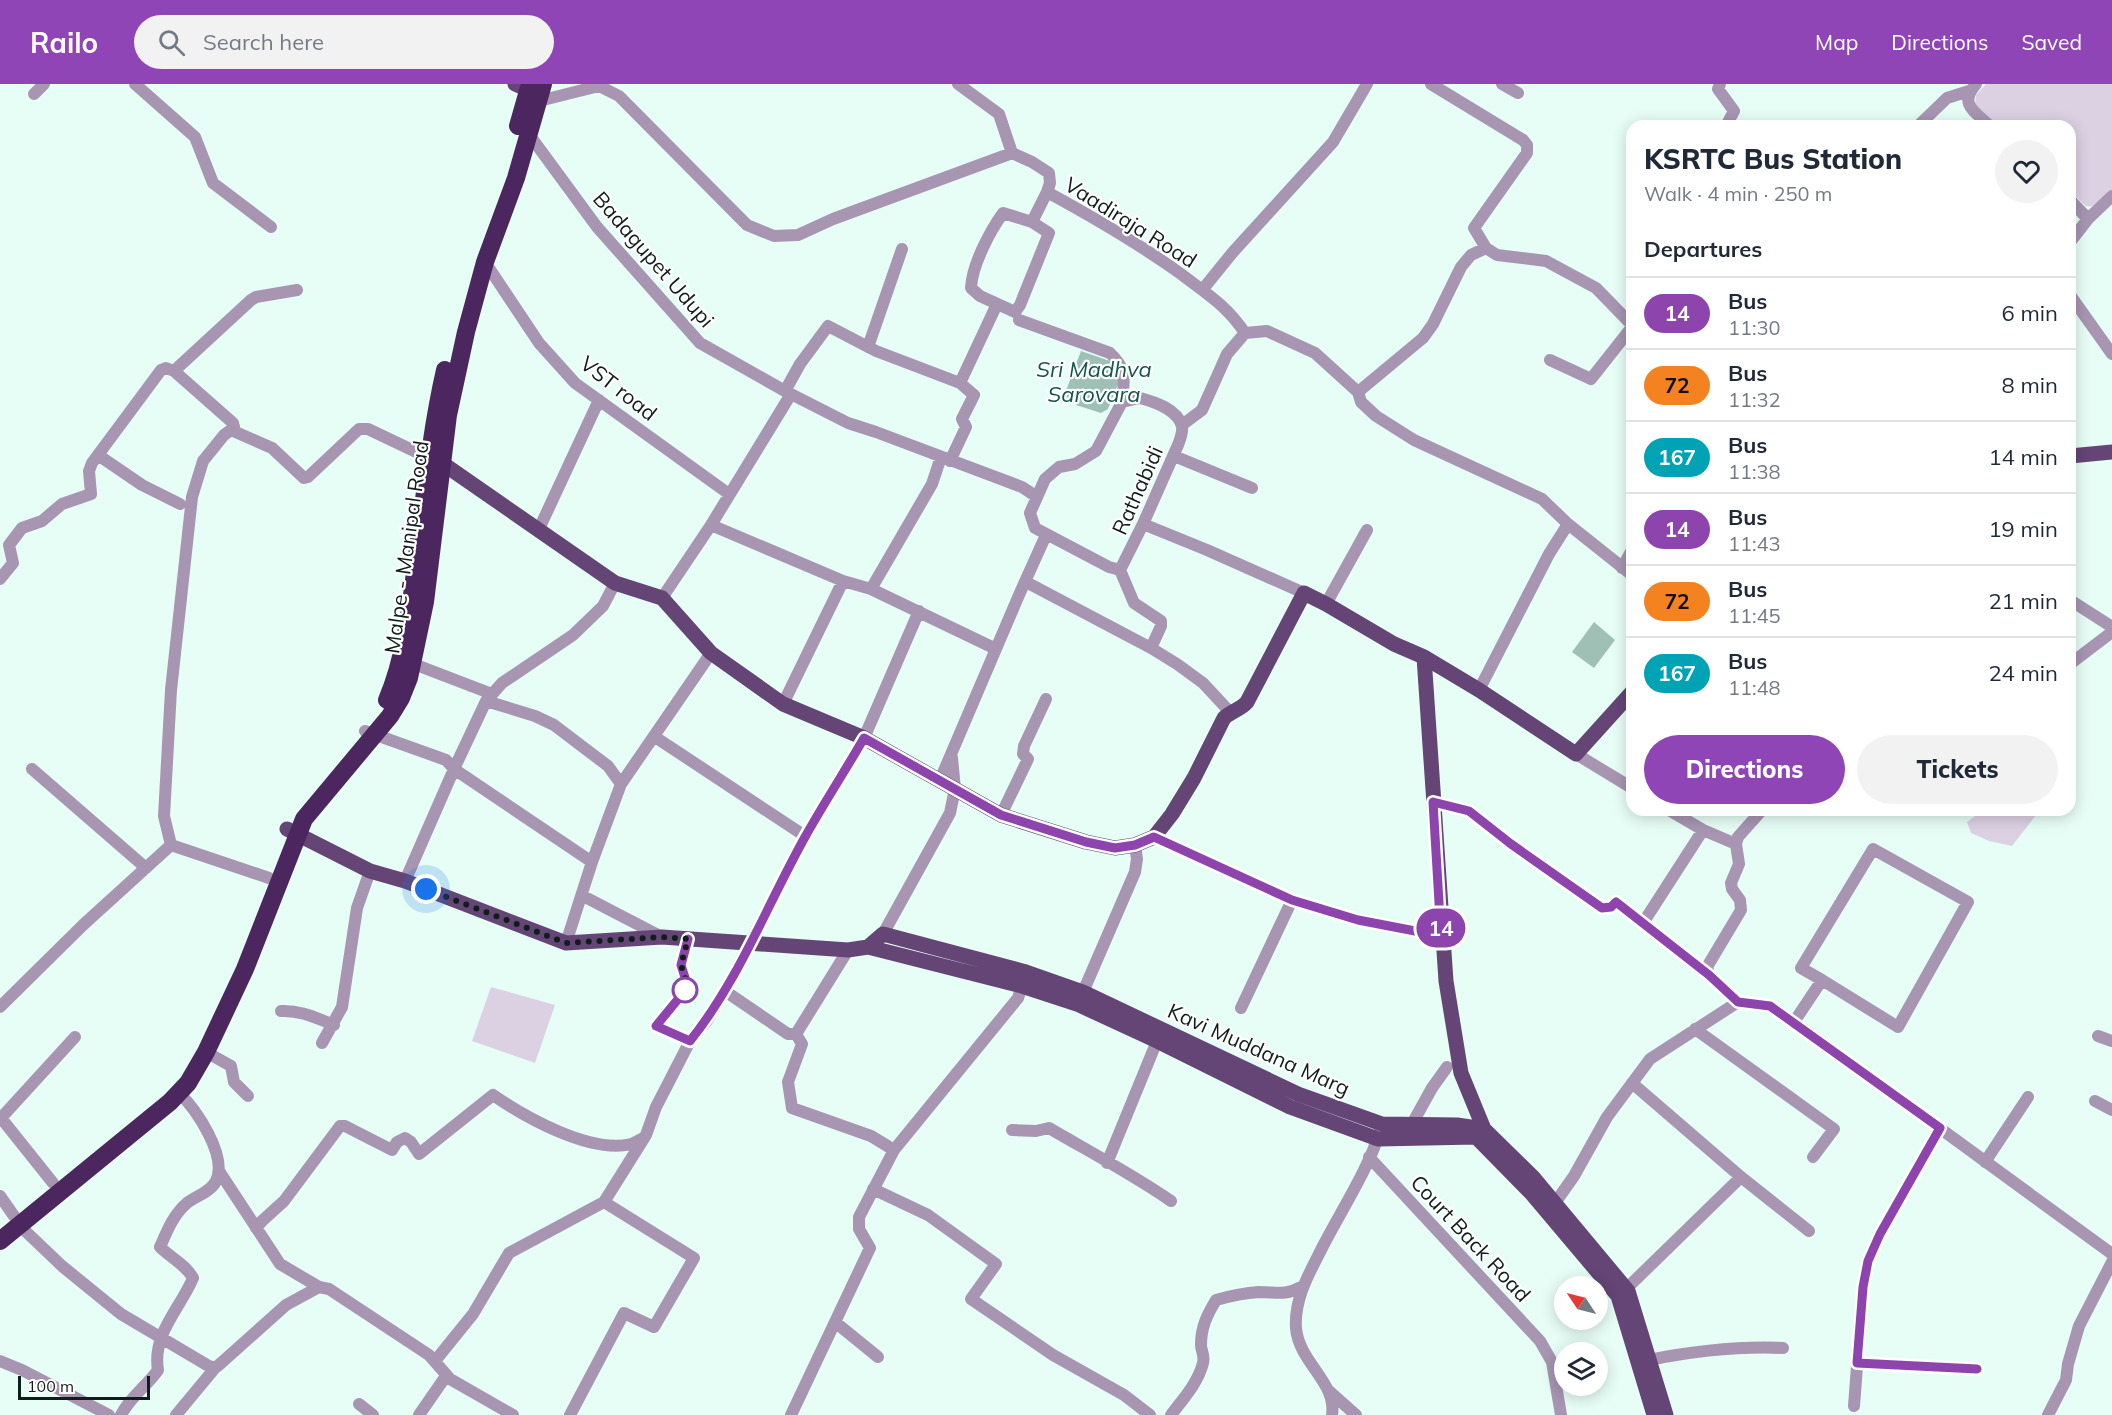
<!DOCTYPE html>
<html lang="en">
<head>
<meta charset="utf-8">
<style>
	:root { --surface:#fff; --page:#f2f2f3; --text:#1f2937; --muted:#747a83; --line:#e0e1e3; --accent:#9045b7 }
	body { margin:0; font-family:Mulish,sans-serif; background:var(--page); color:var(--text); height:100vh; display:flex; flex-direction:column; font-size:22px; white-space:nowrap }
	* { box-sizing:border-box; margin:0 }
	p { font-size:20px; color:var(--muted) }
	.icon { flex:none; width:33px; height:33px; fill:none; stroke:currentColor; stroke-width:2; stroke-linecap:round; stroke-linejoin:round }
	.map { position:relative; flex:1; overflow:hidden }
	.panel { position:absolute; left:1626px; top:36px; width:450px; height:696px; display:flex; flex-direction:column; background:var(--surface); border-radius:18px; box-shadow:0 3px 15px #0003 }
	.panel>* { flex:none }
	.badge { padding:0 12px; border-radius:20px; font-size:21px; line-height:39px }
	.needle { width:39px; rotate:305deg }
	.controls { position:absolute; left:1554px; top:1192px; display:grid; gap:12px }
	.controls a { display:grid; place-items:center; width:54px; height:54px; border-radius:50%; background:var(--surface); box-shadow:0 3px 15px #0003; font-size:30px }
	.scale { position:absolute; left:18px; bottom:15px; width:132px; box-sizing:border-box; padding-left:6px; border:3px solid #101e1a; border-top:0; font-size:16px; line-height:21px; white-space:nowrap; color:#101e1a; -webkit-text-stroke:4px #fff; paint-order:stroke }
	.you { position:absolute; width:30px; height:30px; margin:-15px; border:4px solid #fff; border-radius:50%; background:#1a73e8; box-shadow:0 0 0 9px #1a73e833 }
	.map>.badge { position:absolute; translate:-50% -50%; box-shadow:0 0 0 3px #fff }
	h2 { padding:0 18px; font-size:22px; line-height:54px }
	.round { display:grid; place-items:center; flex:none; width:63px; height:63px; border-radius:32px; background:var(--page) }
	.headline { display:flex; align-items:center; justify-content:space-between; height:102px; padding:0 18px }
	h1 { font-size:28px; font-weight:800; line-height:45px }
	.cta { display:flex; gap:12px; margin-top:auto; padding:12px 18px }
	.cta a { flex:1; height:69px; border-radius:36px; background:var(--accent); color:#fff; font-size:24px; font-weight:800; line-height:69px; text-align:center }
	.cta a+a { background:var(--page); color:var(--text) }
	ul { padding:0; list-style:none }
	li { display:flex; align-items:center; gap:18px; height:72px; padding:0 18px; border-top:2px solid var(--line) }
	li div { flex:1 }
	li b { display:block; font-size:22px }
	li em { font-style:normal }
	li .badge { min-width:66px; font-weight:700; text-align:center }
	header { display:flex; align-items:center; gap:36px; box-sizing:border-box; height:84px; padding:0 30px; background:var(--accent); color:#fff }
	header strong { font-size:28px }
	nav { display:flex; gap:33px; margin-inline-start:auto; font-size:21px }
	.search { width:420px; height:54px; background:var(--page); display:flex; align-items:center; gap:15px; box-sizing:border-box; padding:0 21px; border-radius:33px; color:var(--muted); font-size:22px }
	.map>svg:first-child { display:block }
	.green { fill:#dcd1e3 }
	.water { fill:#9ec0b5 }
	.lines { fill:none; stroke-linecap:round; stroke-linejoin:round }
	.minor { stroke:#a795b2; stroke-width:12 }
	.major { stroke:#644576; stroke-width:15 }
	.highway { stroke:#4c275f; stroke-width:18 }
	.line-casing { stroke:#fff; stroke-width:14 }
	.line { stroke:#8e44ad; stroke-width:9 }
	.walk { stroke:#101e1a; stroke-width:6; stroke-dasharray:0 10.8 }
	.stop-dot { fill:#fff; stroke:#8e44ad; stroke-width:3 }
	.labels { text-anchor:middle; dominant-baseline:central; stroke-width:4.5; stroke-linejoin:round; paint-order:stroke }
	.street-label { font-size:21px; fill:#101e1a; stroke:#fff }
	.water-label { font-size:22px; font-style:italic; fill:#135747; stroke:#fff }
</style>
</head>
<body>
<header>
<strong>Railo</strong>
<div class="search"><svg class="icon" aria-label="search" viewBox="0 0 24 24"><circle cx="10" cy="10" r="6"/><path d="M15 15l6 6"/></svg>Search here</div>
<nav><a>Map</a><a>Directions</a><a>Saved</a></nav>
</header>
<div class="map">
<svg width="2112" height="1331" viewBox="0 0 2112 1331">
	<rect width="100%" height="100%" fill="#e7fef6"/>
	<path class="green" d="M1986,0H2112V112L2100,123L2086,122L2070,107V42H1999L1975,20L1976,11Z
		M1983,726H2040L2012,762L1989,757L1971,749L1967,738Z
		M491,903L555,921L535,979L472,957Z"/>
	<path class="water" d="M1081,267L1110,277L1114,280L1120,295L1108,325L1101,329L1076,321L1077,317L1064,312Z
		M1594,538L1615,556L1594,584L1572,568Z"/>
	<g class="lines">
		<path class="minor" d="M135,0L195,53L213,99L271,143
			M958,0L999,30L1012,69
			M1431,0L1523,56L1527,61V69L1474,144L1486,164
			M1502,0L1518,9
			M1720,0L1718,5L1734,27L1726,42
			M1976,0C1958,21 1975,27 1990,42
			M34,10L44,0
			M539,17L599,2L619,12L747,141L774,152L798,151L833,135L1012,69L1032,78L1049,89L1050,99L1047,108C1093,133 1138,159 1181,190C1207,210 1226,221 1245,249
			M1918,42L1947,14L1969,7
			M528,49L597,143L700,259L785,307L848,339L876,348L1022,403L1037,413
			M2070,116L2088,135L2070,158
			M2088,135L2112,112
			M1032,138L1049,149L1020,221L1015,228L980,212L971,204C972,181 990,147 1003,129L1032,138L1047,108
			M485,178L539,259L575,299L729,410
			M1203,205L1233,168L1333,58L1367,0
			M2070,211L2112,270
			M1019,236L1110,269C1128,286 1124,295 1122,318
			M1245,249L1267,247L1315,269L1358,308L1361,318L1376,332L1414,356L1542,415L1568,440L1632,491
			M868,263L902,165
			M1550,276L1591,295L1632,243
			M174,287L251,216L256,213L297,206
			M785,307L800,280L828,242L876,267L960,299L997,220
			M1358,308L1423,254L1433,240L1461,183L1471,171L1486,164L1497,171L1546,177L1596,204L1632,241
			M1140,314C1155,318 1177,325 1182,342C1183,348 1180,356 1178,361L1143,440L1120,486L1109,483L1035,444L1030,429L1045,395L1059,383L1075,380L1096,367L1122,318Z
			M1182,341L1202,326L1227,270L1245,249
			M98,371L142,401L180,420
			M1174,372L1252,404
			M950,377L966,343L962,335L974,311L960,299
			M1143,440L1207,466L1304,509
			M711,441L843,497L871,505L996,565
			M539,445L599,316
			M1622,484L1632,466
			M1120,486L1134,519L1161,537V542L1151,564
			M0,495L13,479L9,461L22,444L42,437L62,420L91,410L89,387L92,379L161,286L166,284L174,287L233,339L235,347
			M1026,498L1151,564L1177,580L1203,599L1230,628
			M871,505L932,400L941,373
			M662,514L711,441L791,310
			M2070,516L2112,543
			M1326,520L1367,446
			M406,577L492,610
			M2070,580L2112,548
			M1479,606L1549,470L1568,440
			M486,617L535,632L554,641L608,682L621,700
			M783,620L843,497
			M365,647L446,676L454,685L592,778
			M655,653L805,752
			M1576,670L1632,704
			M32,685L146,784
			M940,696L1019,511L1046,451
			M1433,718L1469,727L1511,760L1602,824L1611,823L1616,818L1709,891
			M1669,726L1703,746L1736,760
			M1762,726L1738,753L1736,760L1739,780L1731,799L1732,805L1740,816L1741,826L1707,883L1709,891L1738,918L1770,922L1808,948L2112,1170
			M1001,731L1028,675L1023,670L1024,662L1046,615
			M1154,753L1292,816L1358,836L1441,852
			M171,761L164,732L171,606L192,413L203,377L224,351L231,346L272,364L304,394L308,393L359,345H368L429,374
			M405,797L454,685L486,617L502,599L573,551L603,522L615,499
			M583,812L662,853
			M1643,839L1703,746
			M883,850L950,729L955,705L952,674
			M688,855L681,881L688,903L656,942L690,957
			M566,859L592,778L621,700L711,569
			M725,907L788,950H796
			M1083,908L1135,788L1137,775L1135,761
			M0,923L83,841L171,761L269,794
			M1241,924L1292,816
			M281,927C300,926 316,934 334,941
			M1794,938L1822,896L1801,884L1873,765L1968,818L1898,943L1822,896
			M1695,945L1834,1045L1813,1073
			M796,950L802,960L788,998L792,1024L871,1052L894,1066
			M796,950L848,866
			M2098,952L2112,957
			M322,959L342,923L357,824L370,787
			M206,968L231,982L234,998L248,1012
			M1632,999L1741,1093L1809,1147
			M2095,1017L2112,1026
			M1412,1040L1432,1004L1447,983
			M1012,1046L1036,1047L1049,1044C1090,1068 1132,1090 1171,1117
			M1369,1073L1540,1257L1552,1278L1561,1331
			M1985,1078L2028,1013
			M1107,1079L1157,957
			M219,1087L280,1180L319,1203
			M53,1099L1,1034L75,953
			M873,1105L928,1131L996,1180L971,1215L1053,1271L1124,1311L1150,1331
			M0,1112L14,1132
			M1555,1119L1574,1092L1607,1033L1650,975L1738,918
			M19,1141L62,1182L121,1230L207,1281L215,1284L220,1280L286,1221L319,1203L329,1205L429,1271L450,1295L513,1331
			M256,1144L262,1137L284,1117L340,1042H345L392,1066L397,1058L405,1054L411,1058L419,1070L493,1011C525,1033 590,1070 631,1060C635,1059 639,1056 643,1054
			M1626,1205L1741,1093
			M835,1238L878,1273
			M1649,1276C1694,1267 1738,1262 1783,1264
			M0,1277L22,1286L109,1331
			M435,1277L473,1230L509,1169L604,1118
			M1857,1279L1977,1285
			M1329,1307L1356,1331
			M359,1320L373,1331
			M1854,1322L1863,1203L1868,1177L1880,1150L1940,1044
			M121,1331C130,1313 147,1302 158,1286C152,1250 180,1225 193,1194C185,1180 171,1174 160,1163C167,1147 173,1131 187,1119C196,1112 211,1108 216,1097C228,1072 196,1025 179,1009
			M176,1331L215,1284
			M419,1331L446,1292
			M570,1331L624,1229L654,1243L694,1174L604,1118L646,1051L656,1023L690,957L706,938L725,907L805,752L864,654L919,527
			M791,1331L870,1164L859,1145V1133L894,1066L1018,914L1022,902
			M1171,1331C1183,1315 1198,1299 1203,1279C1205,1271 1201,1267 1201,1261C1201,1243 1207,1231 1216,1216C1230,1212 1244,1209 1259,1208C1276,1208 1285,1212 1301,1203
			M1332,1331C1337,1298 1299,1279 1296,1244C1294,1214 1310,1188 1323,1162C1341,1127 1369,1084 1380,1047
			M2048,1331L2066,1296L2068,1280L2079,1242L2112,1178"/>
		<path class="major" d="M515,0L537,10
			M2070,372L2112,368
			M442,379L615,499L662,514L711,569L783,620L864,654L1001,731L1086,758L1115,764L1135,761L1154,753L1172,730L1194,694L1224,634C1231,627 1240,626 1247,618L1304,509L1326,520L1394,560L1424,573L1479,606L1576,670L1632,608
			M1424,573L1446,897L1461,989L1484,1045L1478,1051
			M287,745L370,787L405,797L566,859L662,853L848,866L868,863L1022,902L1077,920L1157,957L1290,1023L1378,1055L1476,1053
			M868,863L883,850L1026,888L1083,908L1298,1010L1382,1040L1457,1041L1484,1045L1533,1093L1628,1207L1666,1331
			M1476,1053L1531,1109L1618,1212L1654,1331"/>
		<path class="highway" d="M518,42L530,0
			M387,616C406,571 411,520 417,472C425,410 431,347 445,286
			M0,1157L170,1018L188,999L206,968L245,885L304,735L390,632L401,614L409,594L425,518L448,331L466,248L485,178L516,94L543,0"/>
	</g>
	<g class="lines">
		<g class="line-casing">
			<path id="line" d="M688,855L681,881L688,903L656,942L690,957C739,896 767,821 805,753C824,719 845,687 864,654L1001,731L1086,758L1115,764L1135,761L1154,753L1292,816L1358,836L1441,852L1433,718L1469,727L1511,760L1602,824L1611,823L1616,818L1709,891L1738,918L1770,922L1940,1044L1880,1150L1868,1177L1863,1203L1857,1279L1977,1285"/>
		</g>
		<use href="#line" class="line"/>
		<path class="walk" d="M426,805L566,859L662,853L688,855L681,881L688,903L685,906"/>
	</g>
	<circle class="stop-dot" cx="685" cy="906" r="12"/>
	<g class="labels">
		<g class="street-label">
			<text transform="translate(1131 138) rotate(32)">Vaadiraja Road</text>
			<text transform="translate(654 175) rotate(49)">Badagupet Udupi</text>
			<text transform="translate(619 304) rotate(38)">VST road</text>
			<text transform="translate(1137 406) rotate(-66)">Rathabidi</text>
			<text transform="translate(406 463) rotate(-82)">Malpe - Manipal Road</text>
			<text transform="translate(1259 965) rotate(24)">Kavi Muddana Marg</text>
			<text transform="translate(1471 1154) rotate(47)">Court Back Road</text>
		</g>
		<g class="water-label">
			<text x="1094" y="285">Sri Madhva<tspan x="1094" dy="25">Sarovara</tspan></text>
		</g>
	</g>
</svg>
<div class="controls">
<a><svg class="needle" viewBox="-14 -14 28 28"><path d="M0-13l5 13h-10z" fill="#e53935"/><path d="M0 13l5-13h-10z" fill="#747a83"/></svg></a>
<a><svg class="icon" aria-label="layers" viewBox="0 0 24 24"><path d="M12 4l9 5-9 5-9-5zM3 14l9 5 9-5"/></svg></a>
</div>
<div class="scale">100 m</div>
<div class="you" style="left:426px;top:805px"></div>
<b class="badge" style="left:1441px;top:844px;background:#8e44ad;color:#fff">14</b>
<section class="panel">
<div class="headline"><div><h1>KSRTC Bus Station</h1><p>Walk · 4 min · 250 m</p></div><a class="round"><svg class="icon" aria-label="heart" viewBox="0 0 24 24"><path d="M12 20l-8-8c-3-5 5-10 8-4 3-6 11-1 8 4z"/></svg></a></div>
<h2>Departures</h2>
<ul>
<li><span class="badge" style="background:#8e44ad;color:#fff">14</span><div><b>Bus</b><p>11:30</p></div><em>6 min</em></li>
<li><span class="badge" style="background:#f58220;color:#111">72</span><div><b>Bus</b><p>11:32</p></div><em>8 min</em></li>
<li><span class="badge" style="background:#00a3b4;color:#fff">167</span><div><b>Bus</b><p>11:38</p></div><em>14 min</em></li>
<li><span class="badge" style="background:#8e44ad;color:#fff">14</span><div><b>Bus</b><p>11:43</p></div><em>19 min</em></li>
<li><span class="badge" style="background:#f58220;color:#111">72</span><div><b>Bus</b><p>11:45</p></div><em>21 min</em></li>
<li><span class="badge" style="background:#00a3b4;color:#fff">167</span><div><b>Bus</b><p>11:48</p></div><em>24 min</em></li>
</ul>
<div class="cta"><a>Directions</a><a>Tickets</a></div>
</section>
</div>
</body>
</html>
